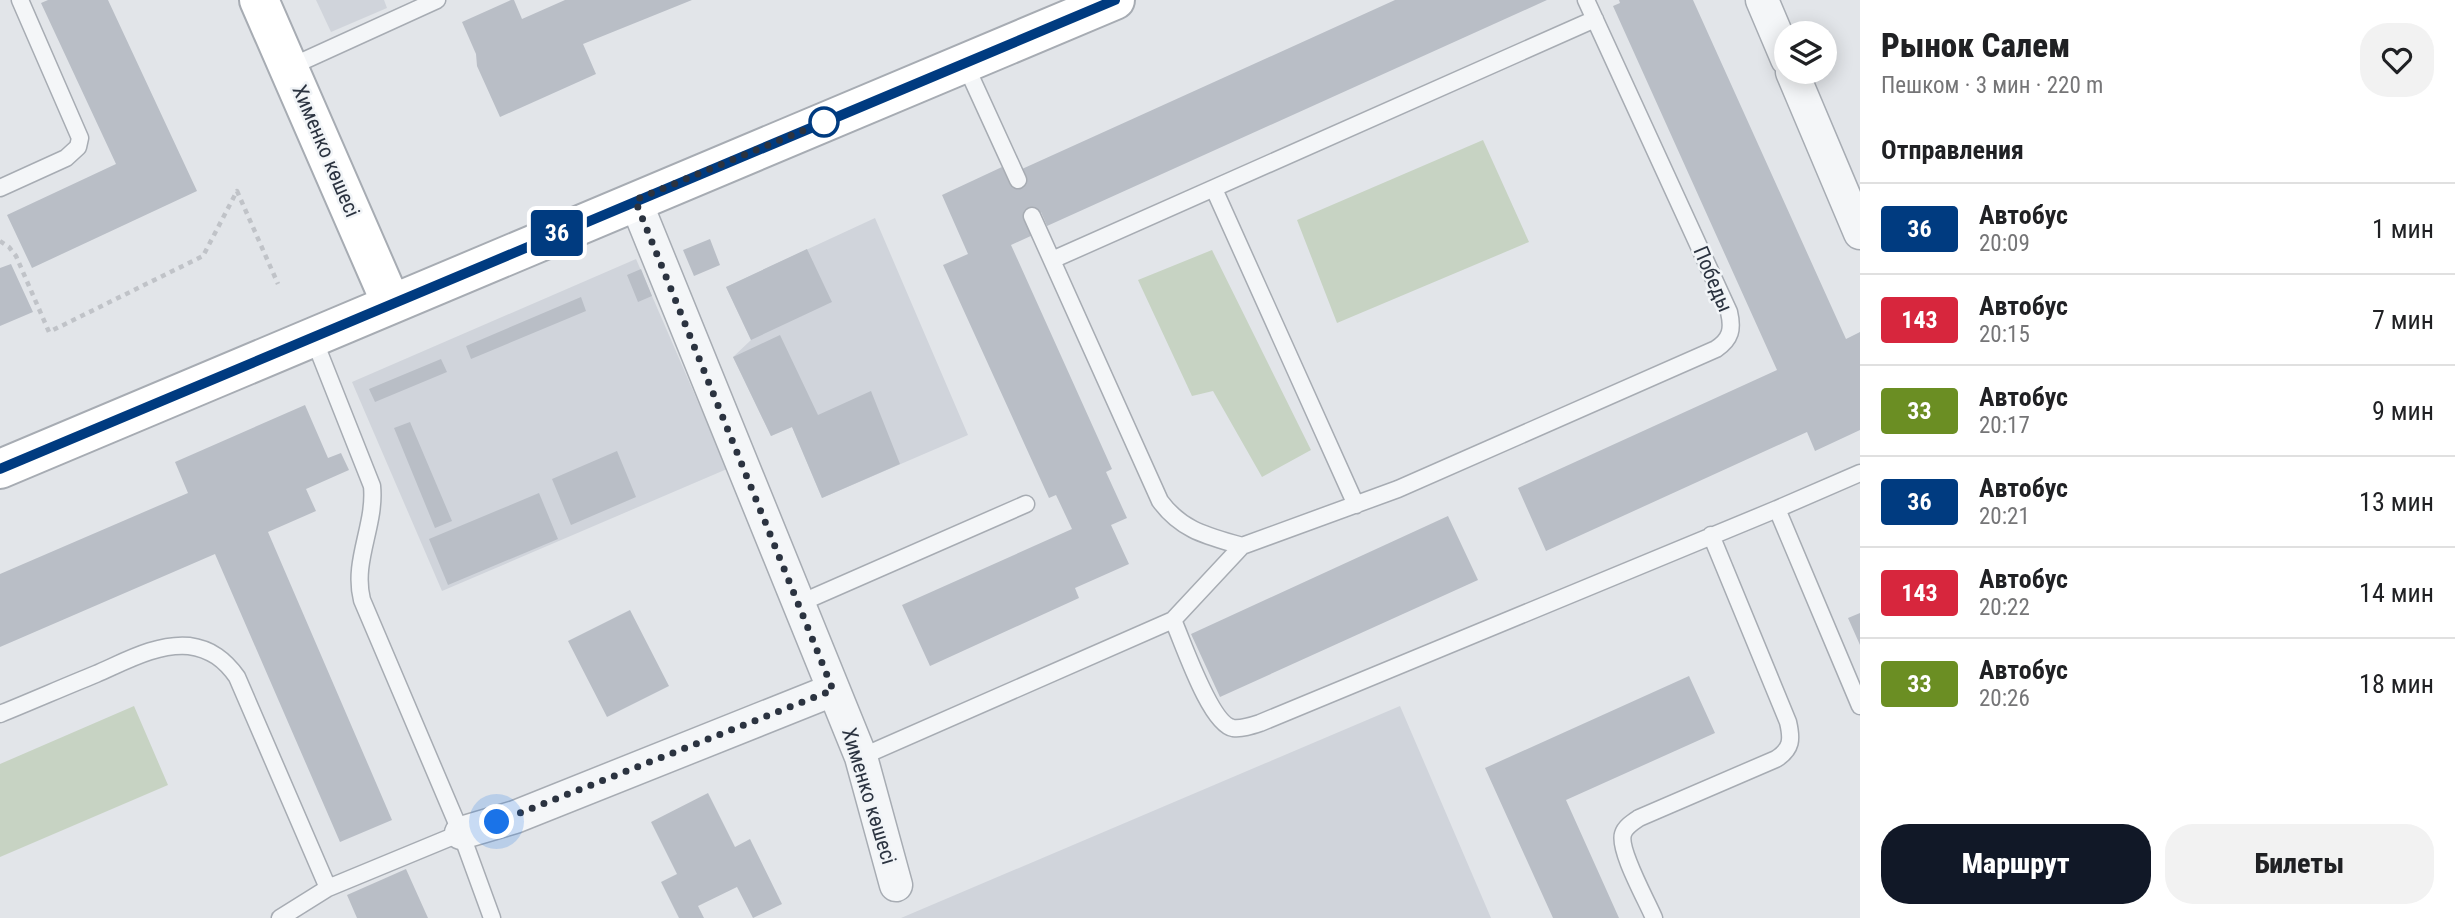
<!DOCTYPE html>
<html lang="ru">
<head>
<meta charset="utf-8">
<style>
	:root { --surface:#fff; --page:#f2f2f2; --text:#202124; --muted:#757577; --line:#e0e0e0; --accent:#111827 }
	body { margin:0; font-family:"Roboto Condensed",sans-serif; background:var(--page); color:var(--text); height:100vh; display:flex; flex-direction:column; font-size:26px; white-space:nowrap }
	* { box-sizing:border-box; margin:0 }
	p { font-size:23px; color:var(--muted) }
	.icon { flex:none; width:38px; height:38px; fill:none; stroke:currentColor; stroke-width:2; stroke-linecap:round; stroke-linejoin:round }
	.map { position:relative; flex:1; overflow:hidden }
	.sheet { display:flex; flex-direction:column; background:var(--surface); width:595px }
	.sheet>* { flex:none }
	.badge { padding:0 14px; border-radius:5px; font-size:24px; line-height:46px }
	.controls { position:absolute; left:1774px; top:21px; display:grid; gap:14px }
	.controls a { display:grid; place-items:center; width:63px; height:63px; border-radius:50%; background:var(--surface); box-shadow:0 4px 18px #0003; font-size:35px }
	.you { position:absolute; width:35px; height:35px; margin:-18px; border:5px solid #fff; border-radius:50%; background:#1a73e8; box-shadow:0 0 0 10px #1a73e833 }
	.map>.badge { position:absolute; translate:-50% -50%; box-shadow:0 0 0 4px #fff }
	h2 { padding:0 21px; font-size:26px; line-height:63px }
	.round { display:grid; place-items:center; flex:none; width:74px; height:74px; border-radius:28px; background:var(--page) }
	.overview { display:flex; align-items:center; justify-content:space-between; height:119px; padding:0 21px }
	h1 { font-size:33px; font-weight:800; line-height:52px }
	.action { display:flex; gap:14px; margin-top:auto; padding:14px 21px }
	.action a { flex:1; height:80px; border-radius:28px; background:var(--accent); color:#fff; font-size:28px; font-weight:800; line-height:80px; text-align:center }
	.action a+a { background:var(--page); color:var(--text) }
	ul { padding:0; list-style:none }
	li { display:flex; align-items:center; gap:21px; height:91px; padding:0 21px; border-top:2px solid var(--line) }
	li div { flex:1 }
	li b { display:block; font-size:26px }
	li em { font-style:normal }
	li .badge { min-width:77px; font-weight:700; text-align:center }
	main { display:flex; flex:1; min-height:0 }
	.map>svg:first-child { display:block }
	.built { fill:#d0d4db }
	.green { fill:#c7d3c3 }
	.building { fill:#b9bec6 }
	.lines { fill:none; stroke-linecap:round; stroke-linejoin:round }
	.lane-casing { stroke:#a7acb3; stroke-width:19 }
	.street-casing { stroke:#a7acb3; stroke-width:35 }
	.secondary-casing { stroke:#a7acb3; stroke-width:42 }
	.path { stroke:#c0c3c8; stroke-width:4.5; stroke-dasharray:5 5; stroke-linecap:butt }
	.lane { stroke:#f4f6f8; stroke-width:16 }
	.street { stroke:#f4f6f8; stroke-width:32 }
	.secondary { stroke:#fff; stroke-width:38 }
	.line-casing { stroke:#fff; stroke-width:16 }
	.line { stroke:#003b80; stroke-width:10 }
	.walk { stroke:#2b3340; stroke-width:7; stroke-dasharray:0 12.6 }
	.stop-dot { fill:#fff; stroke:#003b80; stroke-width:3.5 }
	.labels { text-anchor:middle; dominant-baseline:central; stroke-width:5; stroke-linejoin:round; paint-order:stroke }
	.street-label { font-size:21px; fill:#2b3340; stroke:#f1f4f7 }
</style>
</head>
<body>
<main>
<div class="map">
<svg width="1860" height="918" viewBox="0 0 1860 918">
	<rect width="100%" height="100%" fill="#e2e5e9"/>
	<path class="built" d="M316,0H384L387,8L331,32Z
		M875,218L968,435L822,498L792,427L771,436L733,357L751,340L726,287Z
		M636,259L727,469L442,591L352,382Z
		M1400,706L1491,918H901Z"/>
	<path class="green" d="M1483,140L1529,242L1337,323L1297,220Z
		M1212,250L1311,450L1262,477L1213,391L1192,396L1138,280Z
		M134,706L168,785L0,857V764Z"/>
	<path class="building" d="M48,0H108L197,191L32,268L7,215L116,164L41,3Z
		M511,0H514L522,19L565,0H692L583,44L596,74L500,117L477,66L476,54L462,22Z
		M1395,0H1547L1047,226L1041,212L1026,219L1033,235L1011,245L1112,469L1106,472L1127,518L1111,525L1129,564L1075,588L1079,598L930,666L902,605L1072,529L1056,495L1049,498L943,265L968,254L942,195L1002,167L1010,184L1026,177L1022,169Z
		M1619,0H1693L1846,339L1860,332V430L1815,451L1807,432L1546,551L1518,488L1777,370L1613,6L1620,3Z
		M710,239L720,265L694,276L683,250Z
		M807,249L832,302L751,340L726,287Z
		M11,264L33,312L0,326V268Z
		M641,269L652,296L638,302L627,275Z
		M581,297L586,311L471,359L466,346Z
		M780,335L818,415L871,391L900,464L822,498L792,427L771,436L733,357Z
		M441,359L447,372L375,402L369,389Z
		M305,405L328,458L341,453L349,470L306,489L316,511L268,532L392,820L340,842L215,554L0,647V574L188,493L175,462Z
		M410,422L452,521L435,528L394,428Z
		M617,451L636,497L571,525L552,479Z
		M539,493L558,539L448,585L429,539Z
		M1448,516L1478,580L1220,697L1191,634Z
		M630,610L669,686L607,717L568,641Z
		M1860,613V645L1848,618Z
		M1689,676L1715,733L1566,800L1619,918H1553L1485,768Z
		M708,793L735,847L750,839L782,904L753,918L737,887L698,906L704,918H679L661,882L677,874L651,822Z
		M406,869L428,918H357L347,895Z"/>
	<g class="lines">
		<g class="lane-casing">
			<path id="lane" d="M965,64L1018,180
				M290,67L437,0
				M0,188L66,158L78,147L80,138L20,0
				M1214,189L1356,505
				M1032,216L1160,501C1182,531 1208,536 1242,546
				M1052,260L1595,19
				M313,337L372,486C376,525 352,561 362,600L461,833L492,918
				M1860,473L1777,509L1860,706
				M798,604L1026,504
				M1173,620C1183,642 1210,724 1233,728C1242,729 1251,726 1260,723L1777,509
				M0,714C32,701 64,687 96,674C124,662 157,643 189,646C211,649 225,660 237,677L328,888L461,833
				M861,757L1173,620L1242,546L1398,489L1716,349C1731,339 1733,329 1729,312L1586,0
				M280,918L328,888
				M1654,918C1647,901 1618,850 1623,834C1625,827 1633,822 1639,818L1776,759C1792,749 1792,739 1788,722L1711,535"/>
		</g>
		<g class="street-casing">
			<path id="street" d="M1762,0L1787,59
				M1792,72L1860,233
				M635,200L861,757L896,885
				M461,833L515,817L833,690"/>
		</g>
		<g class="secondary-casing">
			<path id="secondary" d="M259,0L391,303
				M0,469L1115,0"/>
		</g>
		<path class="path" d="M0,241L9,247L16,256L49,332L203,256L237,191L278,284"/>
		<use href="#lane" class="lane"/>
		<use href="#street" class="street"/>
		<use href="#secondary" class="secondary"/>
	</g>
	<g class="lines">
		<g class="line-casing">
			<path id="line" d="M0,469L1115,0"/>
		</g>
		<use href="#line" class="line"/>
		<path class="walk" d="M497,822L833,690L635,200L824,122"/>
	</g>
	<circle class="stop-dot" cx="824" cy="122" r="14"/>
	<g class="labels">
		<g class="street-label">
			<text transform="translate(326 151) rotate(67)">Хименко көшесі</text>
			<text transform="translate(1713 279) rotate(67)">Победы</text>
			<text transform="translate(869 796) rotate(73)">Хименко көшесі</text>
		</g>
	</g>
</svg>
<div class="controls">
<a><svg class="icon" aria-label="layers" viewBox="0 0 24 24"><path d="M12 4l9 5-9 5-9-5zM3 14l9 5 9-5"/></svg></a>
</div>
<div class="you" style="left:497px;top:822px"></div>
<b class="badge" style="left:557px;top:233px;background:#003b80;color:#fff">36</b>
</div>
<section class="sheet">
<div class="overview"><div><h1>Рынок Салем</h1><p>Пешком · 3 мин · 220 m</p></div><a class="round"><svg class="icon" aria-label="heart" viewBox="0 0 24 24"><path d="M12 20l-8-8c-3-5 5-10 8-4 3-6 11-1 8 4z"/></svg></a></div>
<h2>Отправления</h2>
<ul>
<li><span class="badge" style="background:#003b80;color:#fff">36</span><div><b>Автобус</b><p>20:09</p></div><em>1 мин</em></li>
<li><span class="badge" style="background:#d7263d;color:#fff">143</span><div><b>Автобус</b><p>20:15</p></div><em>7 мин</em></li>
<li><span class="badge" style="background:#6b8e23;color:#fff">33</span><div><b>Автобус</b><p>20:17</p></div><em>9 мин</em></li>
<li><span class="badge" style="background:#003b80;color:#fff">36</span><div><b>Автобус</b><p>20:21</p></div><em>13 мин</em></li>
<li><span class="badge" style="background:#d7263d;color:#fff">143</span><div><b>Автобус</b><p>20:22</p></div><em>14 мин</em></li>
<li><span class="badge" style="background:#6b8e23;color:#fff">33</span><div><b>Автобус</b><p>20:26</p></div><em>18 мин</em></li>
</ul>
<div class="action"><a>Маршрут</a><a>Билеты</a></div>
</section>
</main>
</body>
</html>
